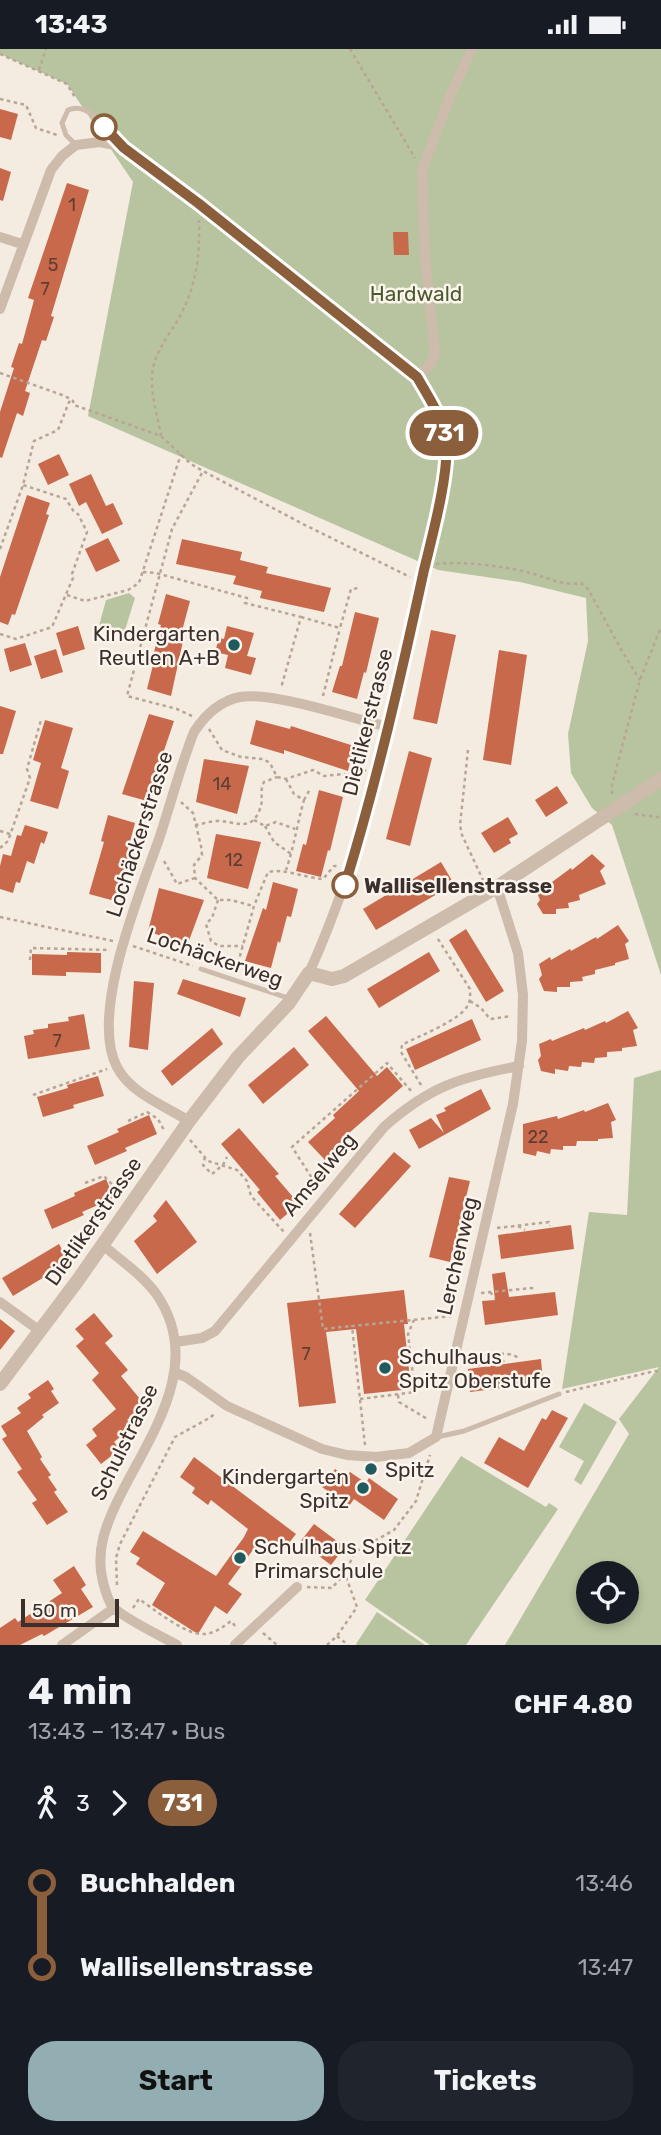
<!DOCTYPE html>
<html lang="en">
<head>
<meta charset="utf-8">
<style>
	:root { --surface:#171b24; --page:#20242c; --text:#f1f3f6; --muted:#9ea1a6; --accent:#92aeb2 }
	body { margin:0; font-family:Rubik,sans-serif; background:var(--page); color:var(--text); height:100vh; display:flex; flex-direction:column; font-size:26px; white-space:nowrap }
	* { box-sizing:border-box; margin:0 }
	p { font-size:23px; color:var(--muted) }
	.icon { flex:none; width:38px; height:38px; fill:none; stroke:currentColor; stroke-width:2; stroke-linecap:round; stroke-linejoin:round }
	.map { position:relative; height:1596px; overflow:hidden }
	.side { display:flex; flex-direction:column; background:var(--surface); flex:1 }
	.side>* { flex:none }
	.badge { padding:0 14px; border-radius:23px; font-size:24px; line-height:46px }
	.tools { position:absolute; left:576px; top:1512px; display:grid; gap:14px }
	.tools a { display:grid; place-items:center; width:63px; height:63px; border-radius:50%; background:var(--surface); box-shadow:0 4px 10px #0003; font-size:35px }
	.scale { position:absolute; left:21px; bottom:18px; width:98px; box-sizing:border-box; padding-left:7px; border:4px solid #3b302b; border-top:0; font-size:19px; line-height:24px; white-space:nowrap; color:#3b302b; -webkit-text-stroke:5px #fbf5ee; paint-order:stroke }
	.map>.badge { position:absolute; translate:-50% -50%; box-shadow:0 0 0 4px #fff }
	.legs { display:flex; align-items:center; gap:10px; height:77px; padding:0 28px; font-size:23px }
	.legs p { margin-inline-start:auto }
	.summary { display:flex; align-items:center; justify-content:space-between; height:119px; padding:0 28px }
	h1 { font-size:38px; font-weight:700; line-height:52px }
	.primary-button { display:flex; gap:14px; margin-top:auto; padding:14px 28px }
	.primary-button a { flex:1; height:80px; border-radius:28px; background:var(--accent); color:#111; font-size:28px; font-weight:700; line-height:80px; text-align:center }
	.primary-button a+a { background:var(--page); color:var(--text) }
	ul { padding:0 28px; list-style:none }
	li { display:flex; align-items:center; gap:24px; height:84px; font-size:26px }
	li i { display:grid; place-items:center; width:10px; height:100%; margin:0 9px; background:currentColor }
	li i::after { content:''; width:18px; height:18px; margin:-9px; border:5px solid; border-radius:50%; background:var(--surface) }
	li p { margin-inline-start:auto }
	li:first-child i { background:linear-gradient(#0000 50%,currentColor 0) }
	li:last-child i { background:linear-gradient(currentColor 50%,#0000 0) }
	.status { display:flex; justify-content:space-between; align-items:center; height:49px; padding:0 35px; background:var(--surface); direction:ltr }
	.status svg { height:19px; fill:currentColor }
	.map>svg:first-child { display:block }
	.green { fill:#b8c4a0; fill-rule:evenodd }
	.building { fill:#c8694b }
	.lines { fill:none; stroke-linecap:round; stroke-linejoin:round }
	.path { stroke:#b9a596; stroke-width:2.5; stroke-dasharray:3.5 3.5; stroke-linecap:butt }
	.service { stroke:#cdbbac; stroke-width:5 }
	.minor { stroke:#cdbbac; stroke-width:10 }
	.tertiary { stroke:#cdbbac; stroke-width:14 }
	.line-1-casing { stroke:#fff; stroke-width:16 }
	.line-1 { stroke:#8b5e3c; stroke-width:10 }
	.stop-1-dot { fill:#fff; stroke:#8b5e3c; stroke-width:3.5 }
	.poi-dot { fill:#1f5a5e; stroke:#fbf5ee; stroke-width:2.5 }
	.labels { text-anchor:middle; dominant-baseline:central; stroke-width:5; stroke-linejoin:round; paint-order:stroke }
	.number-label { font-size:18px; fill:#5e3e33 }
	.park-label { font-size:21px; fill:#4a5a2e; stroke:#fbf5ee }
	.poi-label { font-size:21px; fill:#3b302b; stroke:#fbf5ee; text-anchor:start }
	.street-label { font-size:21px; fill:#3b302b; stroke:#fbf5ee }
	.stop-label { font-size:21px; font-weight:bold; fill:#3b302b; stroke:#fbf5ee; text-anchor:start }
</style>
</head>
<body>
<div class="status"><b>13:43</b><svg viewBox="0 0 49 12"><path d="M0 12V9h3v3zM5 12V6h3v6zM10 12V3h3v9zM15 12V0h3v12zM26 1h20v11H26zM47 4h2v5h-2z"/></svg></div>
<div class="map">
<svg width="661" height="1596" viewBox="0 0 661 1596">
	<rect width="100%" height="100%" fill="#f4ebe1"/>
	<path class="green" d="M0,0H661V926L612,776L592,759L571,724L568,685L588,592L586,549L520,533L438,521L88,367L133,133L67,35L0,5Z
		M129,544L135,549L125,581L114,585L101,581L99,577L106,551Z
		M661,1021V1596H505L629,1385L619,1370L659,1318L562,1340L589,1163L627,1166L634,1029ZM588,1524H626V1563H588Z
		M584,1354L617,1373L581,1436L574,1431L584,1412L559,1398Z
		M461,1407L546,1458L549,1454L558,1460L466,1596H430L365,1551Z
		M377,1563L425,1596H357L356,1595Z"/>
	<path class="building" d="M0,60L18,65L11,91L0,88Z
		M0,119L11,123L3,152L0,151Z
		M67,134L89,141L51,267L54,268L46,292L42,291L25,342L30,344L23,367L17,364L2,409L0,408V363L14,319L11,318L19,294L22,295L34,251L28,249Z
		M393,183H408L409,206H394Z
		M59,405L69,426L48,436L38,415Z
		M91,425L106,457L113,454L123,475L102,485L86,453L79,457L69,435Z
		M27,446L50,454L46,465L49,466L15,566L12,565L8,576L0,573V528Z
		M108,489L120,512L96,523L85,500Z
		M182,490L242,503L240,511L268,518L266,524L331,539L324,563L260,549L262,542L233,535L236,527L176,515Z
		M166,545L190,552L182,582L185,583L171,647L147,640L155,608L153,607L161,576L158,575Z
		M355,563L379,569L366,624L364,623L357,650L332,643L340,617H342Z
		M78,577L85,600L63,607L56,584Z
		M227,577L254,584L247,607L256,609L251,626L225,619L228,606L215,603L219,589L224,590Z
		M431,581L456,586L437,675L413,670Z
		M25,594L32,616L10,623L4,600Z
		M56,600L63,623L41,630L34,607Z
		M499,601L527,606L511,716L483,711Z
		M0,657L16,662L3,705H0Z
		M149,665L174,672L147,752L122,745Z
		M45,671L73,679L61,719L69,722L58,760L30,752L41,714L33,711Z
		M256,671L290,680L291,677L354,697L348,722L284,701V705L250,695Z
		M409,702L432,709L410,797L386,790Z
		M204,710L249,717L237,765L196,753Z
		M557,737L568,754L546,768L535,751Z
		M319,741L343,748L330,802L328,801L321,828L296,822L303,795L306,796Z
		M108,766L135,774L128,800H132L115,852L89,845L104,793L101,792Z
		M508,768L518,785L509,790L511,794L494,804L481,784Z
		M25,776L48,783L44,795L41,793L34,815L27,812L20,834L16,833L13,844L0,840V817L3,805L11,807L17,786L21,787Z
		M216,785L261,793L248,840L207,829Z
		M592,805L605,817L600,822L606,835L579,846L580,851L568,854L569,859L556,860V865H543L537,855L540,851L536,841L546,834L548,836L571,819L572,821Z
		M441,813L454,835L376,881L363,860Z
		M273,833L298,840L291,868L287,867L280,894L278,892L271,919L245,912L263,859L266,861Z
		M159,839L204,851L187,897L148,882Z
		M618,876L629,892L625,895L629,910L615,914V916L595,921V925L582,928L583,932L570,933V938H557V943L544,942L539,930L542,926L539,915L550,908L551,911L570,900L571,902L596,888L597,890Z
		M466,880L504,942L486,953L449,891Z
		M67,903L101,904V924L66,923V927L32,926V905L67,906Z
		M429,903L440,922L379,959L367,940Z
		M183,930L246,949L240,968L177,945Z
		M134,932L154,934L148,1001L129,998Z
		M628,962L638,979L633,981L637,997L622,999V1002L607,1003V1008L595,1009L594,1014L582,1013L581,1018L569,1017L568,1022L555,1020V1025L541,1022L538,1011L541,1007L539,995L551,990L552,992L584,979L585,981L605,972L606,974Z
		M84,965L90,1000L28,1010L24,987L34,985L33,981L48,979V975L69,972L68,968Z
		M326,967L377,1027L387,1018L403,1037L349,1084L352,1088L325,1111L308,1093L335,1069L333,1066L359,1042L308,982Z
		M472,970L481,991L415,1021L406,1000Z
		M212,979L223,995L172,1037L161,1022Z
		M294,998L309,1016L263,1055L248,1036Z
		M98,1027L104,1047L73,1056L74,1059L43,1068L37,1048L68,1039L67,1036Z
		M481,1040L491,1060L419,1100L409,1081L431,1069L444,1084L436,1066L446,1062L444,1059Z
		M608,1054L616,1071L611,1073L613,1089L598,1090V1092H577L576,1097H563V1101L551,1100L550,1105L537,1102L536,1107L523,1104V1075L557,1067L558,1070L584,1061L585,1063Z
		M149,1066L157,1085L125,1099L127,1102L95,1116L87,1097L119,1083L117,1080Z
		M239,1079L279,1125L275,1127L299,1155L280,1171L257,1143L260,1141L221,1095Z
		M394,1103L411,1117L355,1179L339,1165Z
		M449,1128L470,1132L450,1213L429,1208Z
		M106,1130L114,1149L82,1163L84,1166L52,1180L44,1161L75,1147L74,1144Z
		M166,1151L197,1193L157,1225L134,1192L157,1172L153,1167Z
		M571,1176L574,1200L501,1210L498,1186Z
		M59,1195L69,1213L13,1247L2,1229Z
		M505,1223L509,1248L555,1243L558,1266L485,1276L482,1252L495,1251L492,1225Z
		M404,1241L408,1275H404L411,1340L364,1345L356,1280L326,1283L336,1354L299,1358L287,1254Z
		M94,1264L113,1287L105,1294L128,1321L121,1327L145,1356L127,1371L133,1377L114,1393L120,1400L101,1415L86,1396L97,1387L92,1380L116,1360L92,1331L99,1324L76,1297L84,1290L75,1280Z
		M0,1270L15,1282L0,1301Z
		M541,1310L543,1334L470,1343L468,1320Z
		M48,1331L54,1340L51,1342L59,1354L42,1366L44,1368L27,1382L42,1408L40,1410L51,1426L48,1428L57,1441L54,1443L68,1463L47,1476L32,1454L37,1451L17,1423L22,1420L2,1390L7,1387L1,1377L21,1364L17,1359L31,1349L28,1345Z
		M552,1361L568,1369L528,1439L484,1414L499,1388L524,1402L542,1369L546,1371Z
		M194,1408L296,1485L281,1504L261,1490L228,1535L242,1545L227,1565L215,1557L198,1585L152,1556L165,1534L136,1515L140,1509L130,1503L143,1482L216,1527L244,1488L248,1480L211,1451L208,1456L192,1444L195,1439L180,1428Z
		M335,1420L346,1428L350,1423L366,1434L369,1429L398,1450L384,1471L354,1450L349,1457L322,1438Z
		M314,1475L345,1498L331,1516L300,1493Z
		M74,1517L86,1536L81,1540L93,1558L44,1587L42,1585L20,1596H0V1579L15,1569L18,1573L62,1544L53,1531Z"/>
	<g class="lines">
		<path class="path" d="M350,0L415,109
			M0,5L67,35L76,50
			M39,21L46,0
			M0,50L26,56L36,79L57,86
			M0,324L65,347L73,352L74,356L161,387L191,415L203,422L303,475L410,528
			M161,387C158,369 151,347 152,328C153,303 170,286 181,265C197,234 200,205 199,171
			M0,500L23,436L34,392L58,381L69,353L71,352
			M436,515C467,512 504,517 534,525C551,530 564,537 581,534L588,540L622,602L640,631
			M143,523L156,524L247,549L245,554L301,568L281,639
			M67,546L85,552L128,541L139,534L181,405
			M301,568L340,579L351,540L359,539
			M0,585L16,590L52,578L73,529L72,525L87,483L78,465L74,463L66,450L23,436
			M323,647L340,579
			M192,667L177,660L127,647L172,480L203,422
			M209,680L222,701L241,708L263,710L270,714L277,728L286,730L313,721L324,727L343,725L353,728L366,721
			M468,701L460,776L462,786L483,831
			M286,730L294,745L304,751C297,775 294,798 286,821
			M612,745V735L640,631L661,578
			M304,751L310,740
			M181,753L193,764L201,797L202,806L194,816L195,829L218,851H231L253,857
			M635,765L658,768L661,772
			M254,771L265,777L276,773L295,780
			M195,776C203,775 210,772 218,772C236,772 251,784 260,760C264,751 259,742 264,733L277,728
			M265,777L274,793L291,805
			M0,782L10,785
			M0,799L8,792L30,729L27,720L41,671
			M164,812L177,835L195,829
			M218,851L212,869L206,875L211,892L219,897H243
			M0,868L113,892
			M133,897L193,917
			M30,911L31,899L110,901
			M236,921L254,857L268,823C283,819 306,829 323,830L334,817H338
			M470,952L481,959L490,970L511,967
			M421,1036L401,1003L402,996C418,987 460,972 468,956C471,951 470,946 470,940L436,887
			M33,1046L107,1020
			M128,1072L147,1063L158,1070L165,1083
			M190,1091L208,1112L237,1121L247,1132L251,1147L284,1183
			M205,1108L203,1116L212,1125L223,1116L227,1108
			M85,1134L104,1127L123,1147
			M319,1140L292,1098L387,1014L412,1043
			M518,1177L525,1181
			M497,1179L549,1173L550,1177
			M310,1184L323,1280L352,1277
			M490,1243L495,1249
			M481,1244L532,1239L534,1242
			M498,1306L504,1313
			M483,1308L484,1316
			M474,1309L479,1317
			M466,1311C482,1308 507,1299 520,1310
			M566,1343L655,1322L661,1323
			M398,1346L399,1353L429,1371
			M360,1350L415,1343L408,1285L414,1271
			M365,1396L352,1277L452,1267
			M117,1536L116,1509L120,1495L175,1388L211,1368L215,1364
			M307,1538L332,1539L345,1524L355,1503L394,1481L416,1452L430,1406
			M133,1559L139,1550C155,1561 187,1587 205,1585C215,1584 223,1578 231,1572L236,1578
			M263,1584L277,1596
			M337,1587L348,1596
			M327,1596L337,1587L357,1558L345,1525"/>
		<path class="service" d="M76,96L66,86L62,74L68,61C89,52 107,80 120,94
			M201,920L288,949
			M437,1388L464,1382L559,1345"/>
		<path class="minor" d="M0,188L22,195
			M0,260L51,121L62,107L76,96L100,93L124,98L198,154L417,328C428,347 442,368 446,390C450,422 432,488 424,521C395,657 367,796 309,924
			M417,328L430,316L435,305L425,208L422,121L451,45L472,0
			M189,1072C165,1057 130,1044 117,1018C89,965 140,844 159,790C171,754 180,718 194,683C205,666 220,652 240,648C273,642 353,670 389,678
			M103,1196C121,1212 143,1226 157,1246C204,1315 151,1385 120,1447C106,1475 95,1502 103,1533C105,1541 108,1552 113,1558C123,1569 163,1588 177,1596
			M0,1253L40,1282
			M175,1293L202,1289L215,1282L384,1078C429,1038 460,1028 519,1017
			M176,1324L186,1328L227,1357L322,1400L347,1406L376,1408L409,1404L436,1388L513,1055L522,992L523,946L518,904L497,838
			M62,1596L114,1559
			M235,1596L297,1538"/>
		<path class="tertiary" d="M0,1335L78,1231L189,1072L238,1008L288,955L309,924L332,930L344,927L497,838L661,730"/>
	</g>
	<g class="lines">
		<g class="line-1-casing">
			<path id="line-1" d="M104,78L124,99L198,154L417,328C428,347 442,368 446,390C450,422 432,488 424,521C401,627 377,732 345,836"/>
		</g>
		<use href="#line-1" class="line-1"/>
	</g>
	<g class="stop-1-dot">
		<circle cx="104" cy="78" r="12"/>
		<circle cx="345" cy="836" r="12"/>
	</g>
	<g class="poi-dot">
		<circle cx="234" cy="596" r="7"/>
		<circle cx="385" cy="1319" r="7"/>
		<circle cx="371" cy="1420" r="7"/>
		<circle cx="363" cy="1439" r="7"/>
		<circle cx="240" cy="1509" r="7"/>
	</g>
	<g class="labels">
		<g class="number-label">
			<text x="72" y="156">1</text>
			<text x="53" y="216">5</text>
			<text x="45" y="240">7</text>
			<text x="222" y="735">14</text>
			<text x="234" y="811">12</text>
			<text x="57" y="992">7</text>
			<text x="538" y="1088">22</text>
			<text x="306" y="1305">7</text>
		</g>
		<g class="park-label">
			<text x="416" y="244">Hardwald</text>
		</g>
		<g class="poi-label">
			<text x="220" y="584" text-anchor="end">Kindergarten<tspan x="220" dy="24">Reutlen A+B</tspan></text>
			<text x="399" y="1307">Schulhaus<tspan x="399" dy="24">Spitz Oberstufe</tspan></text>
			<text x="385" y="1420">Spitz</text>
			<text x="349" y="1427" text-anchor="end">Kindergarten<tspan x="349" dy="24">Spitz</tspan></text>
			<text x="254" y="1497">Schulhaus Spitz<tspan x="254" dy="24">Primarschule</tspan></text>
		</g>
		<g class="street-label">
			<text transform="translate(367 673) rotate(-76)">Dietlikerstrasse</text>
			<text transform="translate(139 785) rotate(-72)">Lochäckerstrasse</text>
			<text transform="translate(215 908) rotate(19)">Lochäckerweg</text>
			<text transform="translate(319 1125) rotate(-50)">Amselweg</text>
			<text transform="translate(93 1172) rotate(-55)">Dietlikerstrasse</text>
			<text transform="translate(457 1207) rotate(-77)">Lerchenweg</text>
			<text transform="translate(124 1393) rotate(-64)">Schulstrasse</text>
		</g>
		<g class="stop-label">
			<text x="364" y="836">Wallisellenstrasse</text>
		</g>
	</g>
</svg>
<div class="tools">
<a><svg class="icon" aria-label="locate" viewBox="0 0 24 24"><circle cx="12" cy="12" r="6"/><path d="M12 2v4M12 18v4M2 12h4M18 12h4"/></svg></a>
</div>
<div class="scale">50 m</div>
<b class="badge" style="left:444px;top:384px;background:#8b5e3c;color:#fff">731</b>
</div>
<section class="side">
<div class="summary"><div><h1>4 min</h1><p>13:43 – 13:47 · Bus</p></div><b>CHF 4.80</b></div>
<div class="legs"><svg class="icon" aria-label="walk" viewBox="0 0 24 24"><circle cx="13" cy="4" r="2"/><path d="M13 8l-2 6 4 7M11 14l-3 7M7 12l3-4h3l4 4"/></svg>3<svg class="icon" aria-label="forward" viewBox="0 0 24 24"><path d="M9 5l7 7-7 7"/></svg><b class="badge" style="background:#8b5e3c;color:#fff">731</b></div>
<ul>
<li><i style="color:#8b5e3c"></i><b>Buchhalden</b><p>13:46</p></li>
<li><i style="color:#8b5e3c"></i><b>Wallisellenstrasse</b><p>13:47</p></li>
</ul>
<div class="primary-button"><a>Start</a><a>Tickets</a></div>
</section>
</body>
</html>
